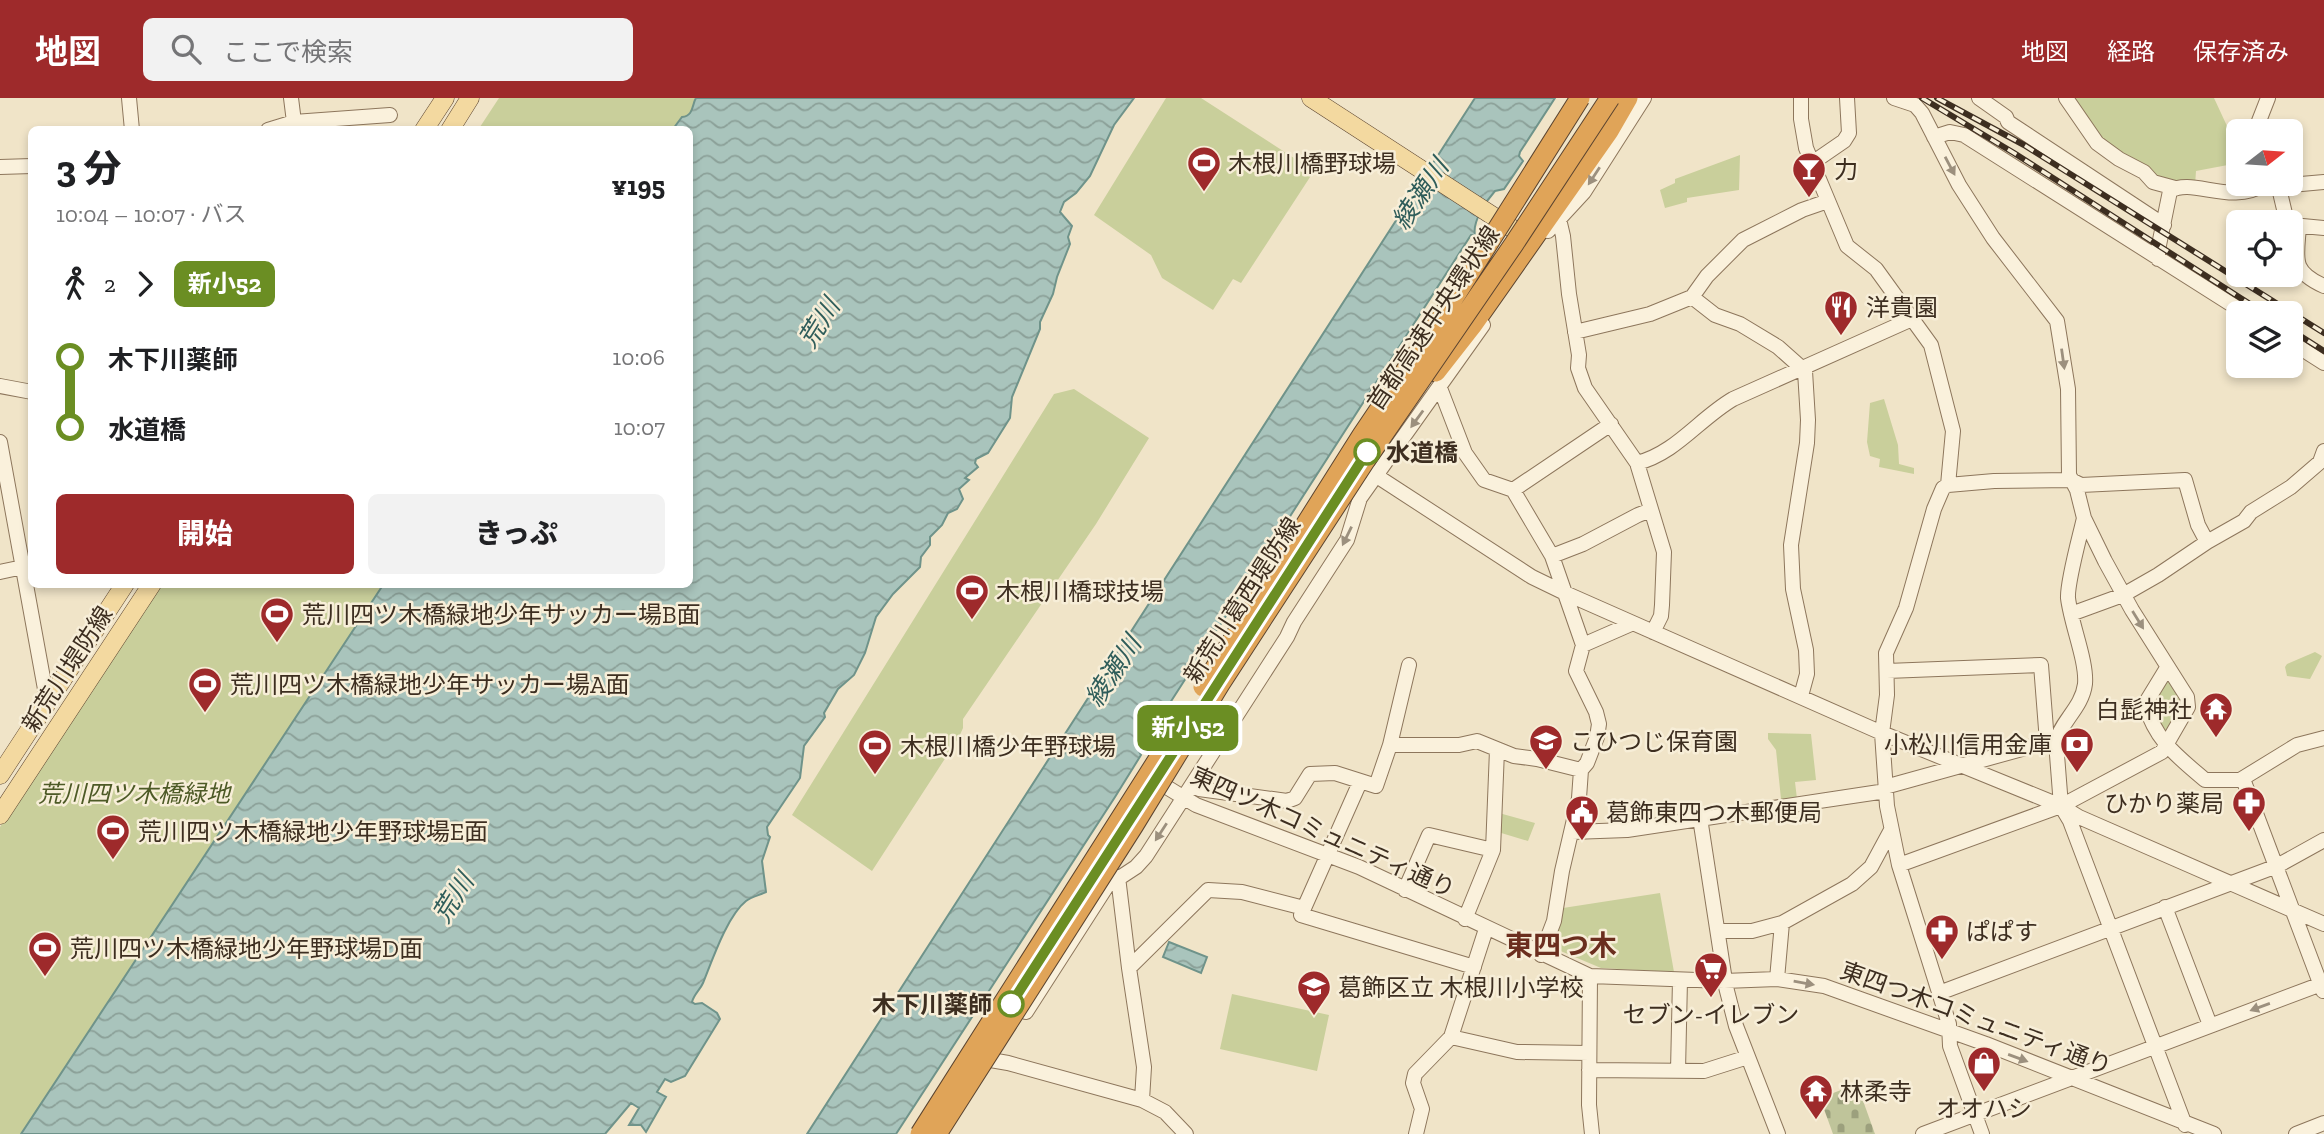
<!DOCTYPE html>
<html lang="ja">
<head>
<meta charset="utf-8">
<style>
	:root { --surface:#fff; --page:#f2f2f2; --text:#202124; --muted:#757577; --accent:#9e2a2b }
	body { margin:0; font-family:"Zilla Slab","Noto Sans JP",serif; background:var(--page); color:var(--text); height:100vh; display:flex; flex-direction:column; font-size:26px; white-space:nowrap }
	* { box-sizing:border-box; margin:0 }
	p { font-size:23px; color:var(--muted) }
	.icon { flex:none; width:38px; height:38px; fill:none; stroke:currentColor; stroke-width:2; stroke-linecap:round; stroke-linejoin:round }
	.map { position:relative; flex:1; overflow:hidden }
	.drawer { position:absolute; left:28px; top:28px; width:665px; height:462px; display:flex; flex-direction:column; background:var(--surface); border-radius:10px; box-shadow:0 4px 10px #0003 }
	.drawer>* { flex:none }
	.badge { padding:0 14px; border-radius:10px; font-size:24px; line-height:46px }
	.needle { width:46px; rotate:73deg }
	.buttons { position:absolute; left:2226px; top:21px; display:grid; gap:14px }
	.buttons a { display:grid; place-items:center; width:77px; height:77px; border-radius:10px; background:var(--surface); box-shadow:0 4px 10px #0003; font-size:35px }
	.map>.badge { position:absolute; translate:-50% -50%; box-shadow:0 0 0 4px #fff }
	.legs { display:flex; align-items:center; gap:10px; height:77px; padding:0 28px; font-size:23px }
	.legs p { margin-inline-start:auto }
	.head { display:flex; align-items:center; justify-content:space-between; height:119px; padding:0 28px }
	h1 { font-size:38px; font-weight:800; line-height:52px }
	.cta { display:flex; gap:14px; margin-top:auto; padding:14px 28px }
	.cta a { flex:1; height:80px; border-radius:10px; background:var(--accent); color:#fff; font-size:28px; font-weight:800; line-height:80px; text-align:center }
	.cta a+a { background:var(--page); color:var(--text) }
	ul { padding:0 28px; list-style:none }
	li { display:flex; align-items:center; gap:24px; height:70px; font-size:26px }
	li i { display:grid; place-items:center; width:10px; height:100%; margin:0 9px; background:currentColor }
	li i::after { content:''; width:18px; height:18px; margin:-9px; border:5px solid; border-radius:50%; background:var(--surface) }
	li p { margin-inline-start:auto }
	li:first-child i { background:linear-gradient(#0000 50%,currentColor 0) }
	li:last-child i { background:linear-gradient(currentColor 50%,#0000 0) }
	header { display:flex; align-items:center; gap:42px; box-sizing:border-box; height:98px; padding:0 35px; background:var(--accent); color:#fff }
	header strong { font-size:33px }
	nav { display:flex; gap:38px; margin-inline-start:auto; font-size:24px }
	.search { width:490px; height:63px; background:var(--page); display:flex; align-items:center; gap:18px; box-sizing:border-box; padding:0 24px; border-radius:10px; color:var(--muted); font-size:26px }
	.map>svg:first-child { display:block }
	.green { fill:#c9cf9b }
	.cemetery { fill:url(#cemetery-stones) }
	.water { fill:url(#water-waves); stroke:#6f938a; stroke-width:2 }
	.lines { fill:none; stroke-linecap:round; stroke-linejoin:round }
	.minor-casing { stroke:#8d765c; stroke-width:16 }
	.major-casing { stroke:#5b4430; stroke-width:19 }
	.highway-casing { stroke:#5b4430; stroke-width:21 }
	.minor { stroke:#faf1dc; stroke-width:14 }
	.major { stroke:#f3d9a0; stroke-width:18 }
	.highway { stroke:#e0a458; stroke-width:19 }
	.rail-casing { stroke:#3d2e20; stroke-width:6 }
	.rail { stroke:#f7eed8; stroke-width:3.5; stroke-dasharray:10; stroke-linecap:butt }
	.highway-bridge-casing { stroke:#5b4430; stroke-width:21; stroke-linecap:butt }
	.highway-bridge { stroke:#e0a458; stroke-width:19 }
	.oneway { fill:#9c907e }
	.line-1-casing { stroke:#fff; stroke-width:16 }
	.line-1 { stroke:#6b8e23; stroke-width:10 }
	.stop-1-dot { fill:#fff; stroke:#6b8e23; stroke-width:3.5 }
	.labels { text-anchor:middle; dominant-baseline:central; stroke-width:5; stroke-linejoin:round; paint-order:stroke }
	.poi-label { font-size:24px; fill:#3d2e20; stroke:#f7eed8; text-anchor:start }
	.street-label { font-size:24px; fill:#3d2e20; stroke:#f7eed8 }
	.stop-label { font-size:24px; font-weight:bold; fill:#3d2e20; stroke:#f7eed8; text-anchor:start }
	.park-label { font-size:24px; font-style:italic; fill:#4d5a26; stroke:#f7eed8 }
	.water-label { font-size:26px; font-style:italic; fill:#2f5d5a; stroke:#f7eed8 }
	.quarter-label { font-size:28px; font-weight:bold; fill:#6b2e1e; stroke:#f7eed8 }
</style>
</head>
<body>
<header>
<strong>地図</strong>
<div class="search"><svg class="icon" aria-label="search" viewBox="0 0 24 24"><circle cx="10" cy="10" r="6"/><path d="M15 15l6 6"/></svg>ここで検索</div>
<nav><a>地図</a><a>経路</a><a>保存済み</a></nav>
</header>
<div class="map">
<svg width="2324" height="1036" viewBox="0 0 2324 1036">
	<defs>
		<pattern id="cemetery-stones" width="16" height="16" patternUnits="userSpaceOnUse" patternTransform="scale(1.75)"><rect width="16" height="16" fill="#bfc49a"/><path d="M2 7V4a2 2 0 0 1 4 0v3zM10 15v-3a2 2 0 0 1 4 0v3z" fill="#9ca07d"/></pattern>
		<pattern id="water-waves" width="16" height="10" patternUnits="userSpaceOnUse" patternTransform="scale(1.75)"><rect width="16" height="10" fill="#a9c4bc"/><path d="M0 5q4-4 8 0t8 0" fill="none" stroke="#8ba098"/></pattern>
	</defs>
	<rect width="100%" height="100%" fill="#f0e4c8"/>
	<path class="green" d="M499,0H696C692,7 694,18 682,19L673,31L478,32Z
		M1166,0H1201L1314,73L1241,185L1233,181L1213,212L1162,180L1151,157L1094,117Z
		M2070,0H2214L2227,28L2233,66L2196,73L2195,88L2154,81L2101,42Z
		M1740,57L1739,92L1687,100V104L1665,110L1660,92L1675,85V81Z
		M1074,291L1149,340L1096,426L963,621V630L959,639L872,773L792,717L1054,296Z
		M1884,301L1898,347L1899,366L1914,370V376L1879,369L1880,361L1870,358L1867,344L1870,305Z
		M158,487H383L21,1036H0V729Z
		M2315,554L2322,558L2310,581L2287,578L2285,569L2287,566Z
		M2167,580L2175,590L2181,608L2165,637L2149,606Z
		M1768,635L1811,636L1816,682L1795,684L1797,701H1781L1776,652L1768,641Z
		M1499,715L1535,725L1528,743L1498,734Z
		M1660,795L1674,874L1601,870L1551,849L1563,810Z
		M1232,896L1329,917L1317,973L1220,951Z"/>
	<path class="cemetery" d="M1857,986L1875,1036H1833L1820,1000Z"/>
	<path class="water" d="M696,0H1134L1114,27L1090,78L1076,95L1064,104L1060,114L1072,128L1068,139L1070,146L1057,179L1053,196L1040,224V231L1012,299L1010,320L988,355L976,361L975,365L978,369L965,380L969,382L959,391L963,401L957,411L948,415L942,427L930,439V447L921,459L920,469L893,496L876,519L865,555L854,577L838,591L824,615L825,619L804,648L800,680L767,729L768,737L770,739L762,763L766,794C760,797 751,799 746,803C727,818 712,863 703,885C700,892 694,896 692,904L695,906L702,905L717,915L720,921L685,978L671,984L665,981L657,994L666,999L646,1034L641,1027H629L639,1010L631,1005L605,1036H21L383,487L690,486V32L673,31L682,19C694,18 692,6 696,0Z
		M1475,0H1555L1520,54L1519,58L1523,63L1504,91L1495,93C1486,103 1472,124 1475,137H1471L1139,653L1141,657L1115,699L896,1036H807Z
		M1169,844L1207,859L1201,875L1163,859Z"/>
	<g class="lines">
		<g class="minor-casing">
			<path id="minor" d="M129,0L132,32
				M291,0L295,32
				M1801,0V21L1806,50L1847,148L1876,171L1931,247L1953,333L1948,387L1943,390L1934,411L1906,510L1886,555L1887,597L1882,635L1887,708L1899,767L1949,926L1950,948L1982,1036
				M1894,0L1915,7L1922,15L1959,87L1993,140L2057,223L2068,291L2069,377L2077,392L2084,420L2105,463L2132,512L2180,588L2187,599L2188,609L2162,654L2061,708L1899,767
				M1979,0L2006,19L2008,24L2164,127
				M2066,0L2097,45L2119,61L2144,74L2153,84L2175,90
				M268,32L294,24L390,17
				M2259,33V23L2268,0
				M1934,39L1950,34L1964,37L2245,215
				M1812,65L1844,43L1849,35L1847,0
				M0,69L32,68
				M2278,86L2287,124
				M2279,88L2324,84
				M1559,121L1563,138L1569,196L1579,257L1578,270L1585,290L1637,365L1664,454L1662,507L1661,518L1653,534
				M2292,127L2324,130
				M2299,128C2297,160 2290,173 2324,188
				M1548,133L1584,94L1644,0
				M2158,161V152L2170,93C2193,79 2230,108 2265,86
				M1692,199L1715,217L1740,226L1778,249L1805,273L1808,322L1807,345L1791,447L1793,491L1806,552L1807,576L1801,598
				M1575,234L1650,216L1692,199L1707,178L1743,142L1802,112L1828,103
				M2291,244L2324,265
				M0,288L32,294
				M1440,290L1465,355L1484,382L1513,392L1552,458L1583,547L1631,526
				M0,344L45,591L50,602
				M1637,365C1676,355 1699,321 1733,301L1912,221
				M1369,373L1532,479L1565,495L1882,635L2061,708L2079,719L2324,826
				M1948,387L1994,383L2071,382L2081,387L2185,382L2198,427L2207,444
				M1513,392L1611,326
				M2084,420C2080,438 2067,484 2068,500C2071,526 2087,563 2085,586C2082,610 2061,623 2056,644L2061,708L2070,723L2185,1027
				M1552,458L1583,446L1638,417L1651,412
				M0,474L23,469
				M2071,516L2123,497L2158,477L2207,444L2244,423L2251,414L2291,389L2320,364L2324,353
				M2167,570L2145,606C2156,643 2176,657 2205,682H2240L2297,647L2324,640
				M1887,573L2041,567L2047,644
				M1390,647H1459L1477,643L1514,658L1537,661L1581,672
				M2243,681L2323,893
				M1155,682L1196,707L1359,769L1590,878L1724,883L1777,881L1824,888L1986,946L2214,1036
				M1360,684L1301,817L1474,869
				M1192,687L1199,691L1287,703L1295,700L1310,676L1335,675L1376,688L1390,647L1409,567
				M1885,689L2047,644H2055
				M1700,720L1726,889L1736,928L1778,1036
				M1572,734L1627,732L1886,693
				M1118,779L1129,870
				M1405,792L1429,737L1493,752
				M2165,809L2210,927
				M1465,821L1493,752L1497,652
				M1718,833H1752L1782,825L1852,786L1871,769L1891,732
				M1541,857L1554,823L1562,773L1579,700L1581,672L1587,665L1597,639L1599,626L1596,614L1576,573L1583,547
				M1590,878L1589,1007L1592,1036
				M1777,881L1782,825
				M1939,895L2277,768L2324,742
				M1026,914L1107,788L1136,769L1146,758L1287,539L1294,524L1347,442L1360,400L1483,227
				M1451,939L1517,954L1589,955
				M979,960L1008,965L1142,1002L1165,1014L1186,1036
				M1589,972L1704,973L1748,959
				M1678,973L1680,882
				M1142,1002L1144,969L1129,870L1208,792L1242,794L1304,810
				M1416,1036L1422,1011L1413,985L1415,976L1451,939L1486,831
				M1923,1036L2324,885
				M2296,1036L2324,1025"/>
		</g>
		<g class="major-casing">
			<path id="major" d="M1311,0L1513,131
				M424,32L445,0
				M450,32L470,0
				M0,677L125,486
				M0,717L152,486"/>
		</g>
		<g class="highway-casing">
			<path id="highway" d="M1436,274L1472,228L1609,33L1628,0"/>
		</g>
		<use href="#minor" class="minor"/>
		<use href="#major" class="major"/>
		<use href="#highway" class="highway"/>
		<g class="rail-casing">
			<path id="rail" d="M1922,0L2014,55L2264,215
				M1937,0L2024,47L2324,235
				M2291,232L2324,253"/>
		</g>
		<use href="#rail" class="rail"/>
		<g class="highway-bridge-casing">
			<path id="highway-bridge" d="M1203,589L1362,337L1445,214L1580,0
				M920,1036L1169,644
				M937,1036L1134,727L1220,586L1365,363L1514,146L1610,0"/>
		</g>
		<use href="#highway-bridge" class="highway-bridge"/>
	</g>
	<defs><path id="oneway-solid" d="M-6-.8H1V-3.2L6.5 0L1 3.2V.8H-6Z" transform="scale(1.75)"/></defs>
	<g class="oneway">
		<use href="#oneway-solid" transform="translate(1950 68) rotate(62)"/>
		<use href="#oneway-solid" transform="translate(1594 78) rotate(123)"/>
		<use href="#oneway-solid" transform="translate(2063 261) rotate(82)"/>
		<use href="#oneway-solid" transform="translate(1417 321) rotate(126)"/>
		<use href="#oneway-solid" transform="translate(1347 438) rotate(116)"/>
		<use href="#oneway-solid" transform="translate(2138 522) rotate(58)"/>
		<use href="#oneway-solid" transform="translate(1161 734) rotate(123)"/>
		<use href="#oneway-solid" transform="translate(1804 885) rotate(10)"/>
		<use href="#oneway-solid" transform="translate(2260 909) rotate(160)"/>
		<use href="#oneway-solid" transform="translate(2018 960) rotate(20)"/>
	</g>
	<g class="lines">
		<g class="line-1-casing">
			<path id="line-1" d="M1011,906L1367,354"/>
		</g>
		<use href="#line-1" class="line-1"/>
	</g>
	<defs>
		<g id="stadium-pin" transform="scale(1.75)"><path d="M0 17L-7.5 6A9.5 9.5 0 1 1 7.5 6Z" fill="#9e2a2b" stroke="#f7eed8"/><path d="M0-5a6.5 5 0 1 0 0 10a6.5 5 0 1 0 0-10ZM-3.5-1.8h7v3.6h-7Z" fill="#fff"/></g>
		<g id="bar-pin" transform="scale(1.75)"><path d="M0 17L-7.5 6A9.5 9.5 0 1 1 7.5 6Z" fill="#9e2a2b" stroke="#f7eed8"/><path d="M-6-5H6L.8 .8V4.5H3.5V6h-7V4.5H-.8V.8Z" fill="#fff"/></g>
		<g id="restaurant-pin" transform="scale(1.75)"><path d="M0 17L-7.5 6A9.5 9.5 0 1 1 7.5 6Z" fill="#9e2a2b" stroke="#f7eed8"/><path d="M-5-6h1v4h1v-4h1v4h1v-4h1v5L-1.5 .5V6h-2V.5L-5-1ZM5-6V6H3V1.5H1.5Q1.5-4 5-6Z" fill="#fff"/></g>
		<g id="temple-pin" transform="scale(1.75)"><path d="M0 17L-7.5 6A9.5 9.5 0 1 1 7.5 6Z" fill="#9e2a2b" stroke="#f7eed8"/><path d="M0-6L5-2H3V0L6.5 2.5H4V6H1.5V3h-3V6H-4V2.5H-6.5L-3 0V-2H-5Z" fill="#fff"/></g>
		<g id="school-pin" transform="scale(1.75)"><path d="M0 17L-7.5 6A9.5 9.5 0 1 1 7.5 6Z" fill="#9e2a2b" stroke="#f7eed8"/><path d="M0-5L7-2L0 1L-7-2ZM-4 1L0 2.5L4 1V4Q0 6-4 4Z" fill="#fff"/></g>
		<g id="bank-pin" transform="scale(1.75)"><path d="M0 17L-7.5 6A9.5 9.5 0 1 1 7.5 6Z" fill="#9e2a2b" stroke="#f7eed8"/><path d="M-6-4H6V4H-6ZM0-2.3a2.3 2.3 0 1 0 0 4.6a2.3 2.3 0 1 0 0-4.6Z" fill="#fff"/></g>
		<g id="pharmacy-pin" transform="scale(1.75)"><path d="M0 17L-7.5 6A9.5 9.5 0 1 1 7.5 6Z" fill="#9e2a2b" stroke="#f7eed8"/><path d="M-2-6h4v4h4v4h-4v4h-4v-4h-4v-4h4Z" fill="#fff"/></g>
		<g id="civic-pin" transform="scale(1.75)"><path d="M0 17L-7.5 6A9.5 9.5 0 1 1 7.5 6Z" fill="#9e2a2b" stroke="#f7eed8"/><path d="M-.6-6.5H3V-4.5H.6V-3L4-1V1h2V6H-6V1h2V-1L-.6-3ZM-1.2 2.5V6h2.4V2.5Z" fill="#fff"/></g>
		<g id="supermarket-pin" transform="scale(1.75)"><path d="M0 17L-7.5 6A9.5 9.5 0 1 1 7.5 6Z" fill="#9e2a2b" stroke="#f7eed8"/><path d="M-6-5.5h2.5l.6 2H6L4.5 2H-2.5L-4.4-4H-6ZM-1.5 3.2a1.3 1.3 0 1 0 .1 0ZM3 3.2a1.3 1.3 0 1 0 .1 0Z" fill="#fff"/></g>
		<g id="shop-pin" transform="scale(1.75)"><path d="M0 17L-7.5 6A9.5 9.5 0 1 1 7.5 6Z" fill="#9e2a2b" stroke="#f7eed8"/><path d="M-5-2.5h2.3a2.7 3.5 0 0 1 5.4 0H5L5.5 6h-11ZM-1.5-2.5h3a1.5 2.3 0 0 0-3 0Z" fill="#fff"/></g>
	</defs>
	<g fill-rule="evenodd">
		<use href="#stadium-pin" x="1204" y="65"/>
		<use href="#bar-pin" x="1809" y="71"/>
		<use href="#restaurant-pin" x="1841" y="209"/>
		<use href="#stadium-pin" x="972" y="493"/>
		<use href="#stadium-pin" x="277" y="516"/>
		<use href="#stadium-pin" x="205" y="586"/>
		<use href="#temple-pin" x="2216" y="611"/>
		<use href="#school-pin" x="1546" y="643"/>
		<use href="#bank-pin" x="2077" y="646"/>
		<use href="#stadium-pin" x="875" y="648"/>
		<use href="#pharmacy-pin" x="2249" y="705"/>
		<use href="#civic-pin" x="1582" y="714"/>
		<use href="#stadium-pin" x="113" y="733"/>
		<use href="#pharmacy-pin" x="1942" y="833"/>
		<use href="#stadium-pin" x="45" y="850"/>
		<use href="#supermarket-pin" x="1711" y="871"/>
		<use href="#school-pin" x="1314" y="889"/>
		<use href="#shop-pin" x="1984" y="965"/>
		<use href="#temple-pin" x="1816" y="993"/>
	</g>
	<g class="stop-1-dot">
		<circle cx="1367" cy="354" r="12"/>
		<circle cx="1011" cy="906" r="12"/>
	</g>
	<g class="labels">
		<g class="poi-label">
			<text x="1228" y="65">木根川橋野球場</text>
			<text x="1834" y="71">力</text>
			<text x="1866" y="209">洋貴園</text>
			<text x="996" y="493">木根川橋球技場</text>
			<text x="302" y="516">荒川四ツ木橋緑地少年サッカー場B面</text>
			<text x="230" y="586">荒川四ツ木橋緑地少年サッカー場A面</text>
			<text x="2192" y="611" text-anchor="end">白髭神社</text>
			<text x="1570" y="643">こひつじ保育園</text>
			<text x="2052" y="646" text-anchor="end">小松川信用金庫</text>
			<text x="900" y="648">木根川橋少年野球場</text>
			<text x="2224" y="705" text-anchor="end">ひかり薬局</text>
			<text x="1606" y="714">葛飾東四つ木郵便局</text>
			<text x="138" y="733">荒川四ツ木橋緑地少年野球場E面</text>
			<text x="1966" y="833">ぱぱす</text>
			<text x="70" y="850">荒川四ツ木橋緑地少年野球場D面</text>
			<text x="1338" y="889">葛飾区立 木根川小学校</text>
			<text x="1711" y="916" text-anchor="middle">セブン-イレブン</text>
			<text x="1840" y="993">林柔寺</text>
			<text x="1984" y="1010" text-anchor="middle">オオハシ</text>
		</g>
		<g class="street-label">
			<text transform="translate(1433 220) rotate(-56)">首都高速中央環状線</text>
			<text transform="translate(1242 502) rotate(-57)">新荒川葛西堤防線</text>
			<text transform="translate(67 571) rotate(-57)">新荒川堤防線</text>
			<text transform="translate(1323 734) rotate(24)">東四ツ木コミュニティ通り</text>
			<text transform="translate(1976 920) rotate(20)">東四つ木コミュニティ通り</text>
		</g>
		<g class="stop-label">
			<text x="1386" y="354">水道橋</text>
			<text x="992" y="906" text-anchor="end">木下川薬師</text>
		</g>
		<g class="park-label">
			<text x="134" y="695">荒川四ツ木橋緑地</text>
		</g>
		<g class="water-label">
			<text transform="translate(1420 96) rotate(-56)">綾瀬川</text>
			<text transform="translate(819 225) rotate(-58)">荒川</text>
			<text transform="translate(1113 573) rotate(-57)">綾瀬川</text>
			<text transform="translate(453 800) rotate(-58)">荒川</text>
		</g>
		<g class="quarter-label">
			<text x="1561" y="847">東四つ木</text>
		</g>
	</g>
</svg>
<div class="buttons">
<a><svg class="needle" viewBox="-14 -14 28 28"><path d="M0-13l5 13h-10z" fill="#e53935"/><path d="M0 13l5-13h-10z" fill="#757577"/></svg></a>
<a><svg class="icon" aria-label="locate" viewBox="0 0 24 24"><circle cx="12" cy="12" r="6"/><path d="M12 2v4M12 18v4M2 12h4M18 12h4"/></svg></a>
<a><svg class="icon" aria-label="layers" viewBox="0 0 24 24"><path d="M12 4l9 5-9 5-9-5zM3 14l9 5 9-5"/></svg></a>
</div>
<b class="badge" style="left:1188px;top:630px;background:#6b8e23;color:#fff">新小52</b>
<section class="drawer">
<div class="head"><div><h1>3 分</h1><p>10:04 – 10:07 · バス</p></div><b>¥195</b></div>
<div class="legs"><svg class="icon" aria-label="walk" viewBox="0 0 24 24"><circle cx="13" cy="4" r="2"/><path d="M13 8l-2 6 4 7M11 14l-3 7M7 12l3-4h3l4 4"/></svg>2<svg class="icon" aria-label="forward" viewBox="0 0 24 24"><path d="M9 5l7 7-7 7"/></svg><b class="badge" style="background:#6b8e23;color:#fff">新小52</b></div>
<ul>
<li><i style="color:#6b8e23"></i><b>木下川薬師</b><p>10:06</p></li>
<li><i style="color:#6b8e23"></i><b>水道橋</b><p>10:07</p></li>
</ul>
<div class="cta"><a>開始</a><a>きっぷ</a></div>
</section>
</div>
</body>
</html>
